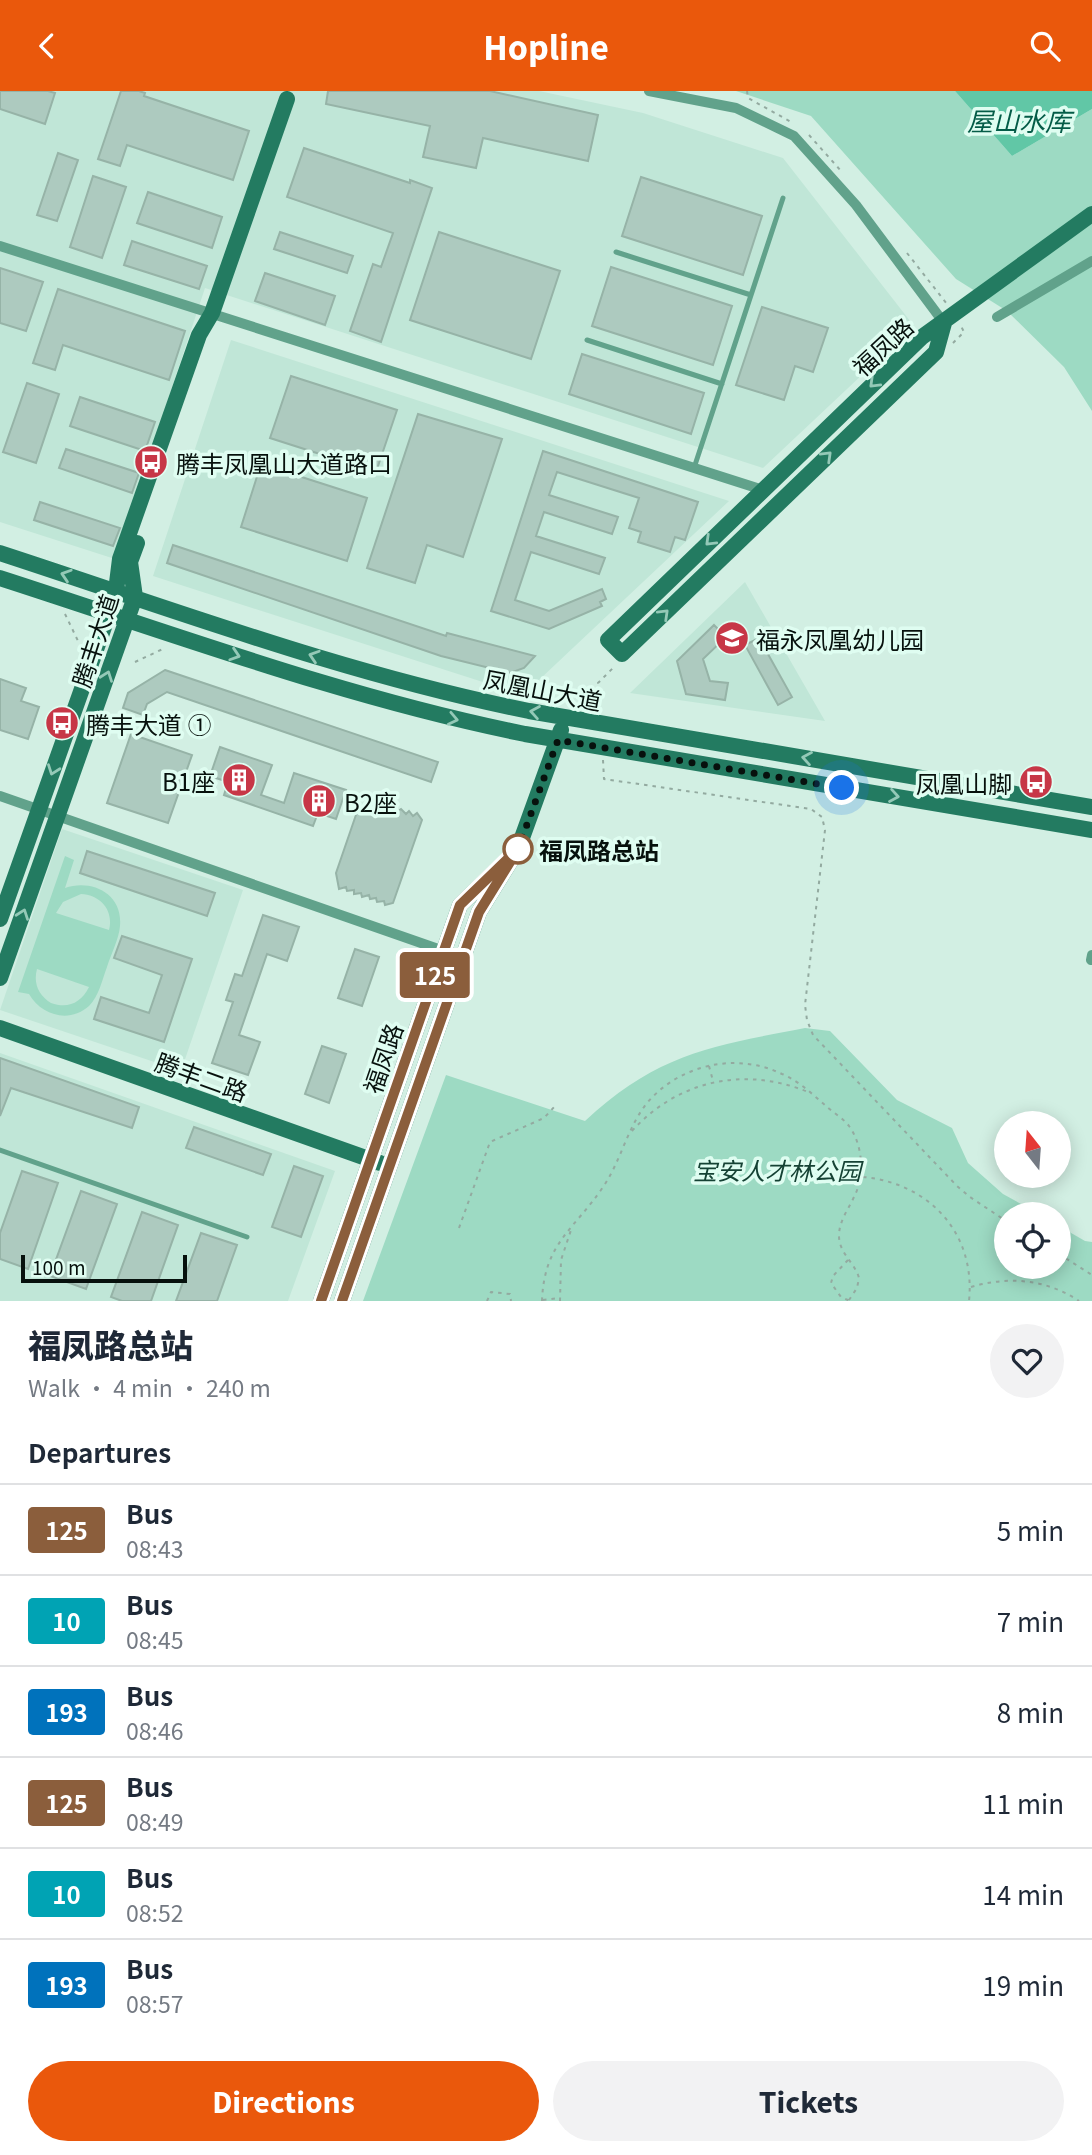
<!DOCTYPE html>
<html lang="en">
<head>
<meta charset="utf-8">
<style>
	:root { --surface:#fff; --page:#f2f2f3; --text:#1f2937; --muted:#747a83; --line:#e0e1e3; --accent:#ea580c }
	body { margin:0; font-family:Georgia,"Noto Sans SC",serif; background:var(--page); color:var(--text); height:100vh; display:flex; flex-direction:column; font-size:26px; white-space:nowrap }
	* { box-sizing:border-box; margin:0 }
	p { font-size:23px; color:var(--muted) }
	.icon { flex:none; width:38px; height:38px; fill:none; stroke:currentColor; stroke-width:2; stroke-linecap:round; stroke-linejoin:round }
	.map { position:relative; height:1210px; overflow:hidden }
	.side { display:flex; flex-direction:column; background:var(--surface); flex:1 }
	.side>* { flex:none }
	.badge { padding:0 14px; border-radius:5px; font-size:24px; line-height:46px }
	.needle { width:46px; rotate:343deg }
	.buttons { position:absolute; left:994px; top:1020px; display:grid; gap:14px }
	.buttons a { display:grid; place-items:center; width:77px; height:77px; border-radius:50%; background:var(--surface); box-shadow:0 4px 18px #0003; font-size:35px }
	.scale { position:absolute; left:21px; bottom:18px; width:166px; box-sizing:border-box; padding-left:7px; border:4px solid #07110d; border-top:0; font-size:19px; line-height:24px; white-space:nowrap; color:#07110d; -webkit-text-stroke:5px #dffdf1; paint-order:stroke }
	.you { position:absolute; width:35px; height:35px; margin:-18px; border:5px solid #fff; border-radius:50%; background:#1a73e8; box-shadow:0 0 0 10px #1a73e833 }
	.map>.badge { position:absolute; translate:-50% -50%; box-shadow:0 0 0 4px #fff }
	h2 { padding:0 28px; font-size:26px; line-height:63px }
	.round { display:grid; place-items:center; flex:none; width:74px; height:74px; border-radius:37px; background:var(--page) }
	.summary { display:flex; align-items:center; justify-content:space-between; height:119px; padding:0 28px }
	h1 { font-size:33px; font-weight:800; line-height:52px }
	.primary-button { display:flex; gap:14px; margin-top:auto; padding:14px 28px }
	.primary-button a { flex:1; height:80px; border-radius:42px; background:var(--accent); color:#fff; font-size:28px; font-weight:800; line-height:80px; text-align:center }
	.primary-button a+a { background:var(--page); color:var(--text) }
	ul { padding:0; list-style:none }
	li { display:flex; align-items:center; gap:21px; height:91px; padding:0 28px; border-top:2px solid var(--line) }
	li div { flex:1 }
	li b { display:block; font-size:26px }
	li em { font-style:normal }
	li .badge { min-width:77px; font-weight:700; text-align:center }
	header { display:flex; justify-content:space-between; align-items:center; height:91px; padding:0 28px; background:var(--accent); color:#fff; font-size:32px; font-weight:800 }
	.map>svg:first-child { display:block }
	.built { fill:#c0e6d7 }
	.green { fill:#9ddac3; fill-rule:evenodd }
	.water { fill:#61c7a6 }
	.building { fill:#adcabf; stroke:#96b3a7; stroke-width:2 }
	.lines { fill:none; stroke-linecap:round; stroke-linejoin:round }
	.path { stroke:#93aaa0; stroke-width:2; stroke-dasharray:3.5 5; stroke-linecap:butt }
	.lane { stroke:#61a28b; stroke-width:5 }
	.street { stroke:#61a28b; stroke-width:10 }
	.secondary { stroke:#237b61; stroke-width:16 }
	.oneway { stroke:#94c9b7 }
	.line-casing { stroke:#fff; stroke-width:16 }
	.line { stroke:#8b5e3c; stroke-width:10 }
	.walk { stroke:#07110d; stroke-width:7; stroke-dasharray:0 12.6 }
	.stop-dot { fill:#fff; stroke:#8b5e3c; stroke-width:3.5 }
	.labels { text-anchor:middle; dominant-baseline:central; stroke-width:7; stroke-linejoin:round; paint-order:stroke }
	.street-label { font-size:24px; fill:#07110d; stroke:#dffdf1 }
	.poi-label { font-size:24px; fill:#07110d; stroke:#dffdf1; text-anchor:start }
	.stop-label { font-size:24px; font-weight:bold; fill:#07110d; stroke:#dffdf1; text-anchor:start }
	.park-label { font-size:24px; font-style:italic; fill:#154234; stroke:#dffdf1 }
	.water-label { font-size:26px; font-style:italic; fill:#045c47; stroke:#dffdf1 }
</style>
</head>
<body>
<header><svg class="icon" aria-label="back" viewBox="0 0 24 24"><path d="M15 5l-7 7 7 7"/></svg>Hopline<svg class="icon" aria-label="search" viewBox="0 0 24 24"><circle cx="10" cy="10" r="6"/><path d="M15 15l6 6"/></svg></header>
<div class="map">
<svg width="1092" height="1210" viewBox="0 0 1092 1210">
	<rect width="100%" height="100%" fill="#d2efe3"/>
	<path class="built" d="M0,0H539L643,22L783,67L914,235L763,377L205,197L115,468L0,431Z
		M231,249L729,410L523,604L153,485Z
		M745,491L825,630L630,602Z
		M62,738L243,799L181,980L0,919Z
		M0,962L335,1080L288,1210H0Z"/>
	<path class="green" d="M736,0H955L1012,65L1092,18V320L1064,276L1007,220L956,188L811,25Z
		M65,765L74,769L65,797C91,788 123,802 120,835C119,848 111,863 107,876C102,889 99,905 89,915C69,933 41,924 29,903L18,901ZM81,803C101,804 114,820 109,839L56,822L63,811ZM37,878L89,896C81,912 68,918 51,912C39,904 33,893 37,878Z
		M805,937L830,940L897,1009L952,1037L968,1072L1003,1103L1039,1123L1006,1124V1176H1059V1135L1085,1150L1092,1151V1210H363L446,984L585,1030C658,962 712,955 805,937Z"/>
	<path class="water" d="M955,0H1092V18L1012,65Z"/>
	<path class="building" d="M0,0H48L55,2L45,33L0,18Z
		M121,0H139L145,2L144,5L249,40L233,89L127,54L120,75L98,68Z
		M328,0H490L598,24L588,70L483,47L476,77L423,66L430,35L326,13Z
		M304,57L410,92V89L432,97L381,251L350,240L373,173L381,176L393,142L287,106Z
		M58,62L78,69L57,130L37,124Z
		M93,85L126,96L102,167L70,156Z
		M641,86L762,125L743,184L622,145Z
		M148,101L222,126L212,157L137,132Z
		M280,141L353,165L347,182L274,158Z
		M439,141L560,180L531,268L410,229Z
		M132,150L207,175L199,198L124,174Z
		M611,176L732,215L713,274L592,235Z
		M0,177L43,191L26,240L0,232Z
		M265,182L335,205L325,234L255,210Z
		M58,198L185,240L169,289L63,254L55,279L33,272Z
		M762,216L828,237L813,281L795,275L784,309L736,294Z
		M582,263L704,302L691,343L569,303Z
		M291,285L397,319L376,381L270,347Z
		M27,292L59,303L36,372L3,361Z
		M80,306L155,331L145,360L70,335Z
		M418,323L502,348L463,466L427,454L415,492L367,477Z
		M66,358L139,382L132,402L59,377Z
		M543,360L698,411L685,449L675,446L670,461L638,451L641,441L629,437L639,407L557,381L549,404L618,426L612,443L544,421L536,445L605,467L599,483L531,461L515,509L549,520L602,498L606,508L600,511L602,515L549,538L491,520Z
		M261,373L367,407L347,470L241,436Z
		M40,411L120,437L113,455L34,429Z
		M173,454L446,545L447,542L535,565L524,577L510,582L441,565L167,472Z
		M714,534L726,546L703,568L710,590L728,592L725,609L686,603L677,570Z
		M759,547L792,606L778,614L745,554Z
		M165,579L438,671L431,691L167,601L147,613L143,624L123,617L128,602Z
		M0,588L26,597L21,610L39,616L28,648L0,639Z
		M131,643L192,664L168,732L107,712Z
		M220,656L272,674L261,704L284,712L294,682L346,699L336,728L318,722L313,735L224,704L228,691L210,685Z
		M370,708L375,713L378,710L383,715L386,712L390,718L394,715L398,720L401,718L406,723L409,720L413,725L417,722L422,729L393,812L385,814L384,810L377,811L376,807L370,808L369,804L362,806L361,802L354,803V799L347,800L346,796L339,798L336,782L358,718Z
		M87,760L215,802L207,825L80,782Z
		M263,824L299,836L287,870L267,863L239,944L260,951L248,984L212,972L233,911L226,909L235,883L242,885Z
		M122,845L192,868L164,951L94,928L101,906L149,922L162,884L114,867Z
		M355,858L379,866L362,915L338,907Z
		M322,955L346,963L329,1012L305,1003Z
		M0,967L139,1016L132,1037L11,997L0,1025Z
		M194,1036L271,1063L263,1084L186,1057Z
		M294,1075L323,1085L301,1146L272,1136Z
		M22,1080L58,1092L28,1178L0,1168V1142Z
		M81,1100L117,1113L86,1198L50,1185Z
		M142,1121L178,1134L151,1210H122L111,1206Z
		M201,1142L237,1154L217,1210H176Z"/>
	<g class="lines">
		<path class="path" d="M747,0L748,7L793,32
			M809,44L842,81
			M907,162L947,213
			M953,252L964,241L961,235
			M65,523L79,552
			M135,571L165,557
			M600,618L598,592L615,575
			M603,669L604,688L811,718L822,726L825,739L805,914L807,929L813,944L957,1095L970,1106L1006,1130
			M709,975L713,990
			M632,1040C678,989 745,975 808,1001
			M863,1086C929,1092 976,1142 969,1210
			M459,1137L490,1051L544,1027L555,1015
			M1059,1163L1092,1184
			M848,1169L833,1185L831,1192L841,1206L850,1210
			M971,1196C1009,1185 1046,1188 1079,1210
			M543,1209L559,1207
			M487,1210L491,1201L510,1203L511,1210
			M542,1210C544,1152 574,1139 603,1096C621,1070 627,1037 647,1012C680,973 737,961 782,983C799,990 812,1003 825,1014C832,1021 843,1027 849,1035C863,1054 865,1085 854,1106C848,1119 839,1130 839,1145C839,1162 855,1172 859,1187L857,1197L849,1209
			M560,1210L561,1169L572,1136"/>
		<path class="lane" d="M616,161L751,204
			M587,249L722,293
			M694,377L783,107
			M0,1059L247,1146"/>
		<path class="street" d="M649,0L736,17L794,45L856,114L944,232
			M0,155L763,399
			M997,226L1092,170
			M0,705L444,860
			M1091,869L1092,864"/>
		<path class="secondary" d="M944,232L936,261L622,563L608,549L922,246L1092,123
			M0,462C175,519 348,584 529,620L1092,716
			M0,487C174,543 346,607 525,643L1092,739
			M0,828L109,522L116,500L120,468L199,244L212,222L287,8
			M0,887L135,506L130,471L137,452
			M0,937L380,1072
			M321,1210L460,814L501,775
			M342,1210L479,821L518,758L561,639"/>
	</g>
	<defs><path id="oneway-chevron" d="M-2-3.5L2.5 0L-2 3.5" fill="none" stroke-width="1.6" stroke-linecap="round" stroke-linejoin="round" transform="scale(1.75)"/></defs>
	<g class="oneway">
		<use href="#oneway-chevron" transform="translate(874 292) rotate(136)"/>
		<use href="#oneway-chevron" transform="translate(827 365) rotate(-44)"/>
		<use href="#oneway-chevron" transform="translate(710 450) rotate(136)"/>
		<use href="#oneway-chevron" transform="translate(66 484) rotate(-162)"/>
		<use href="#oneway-chevron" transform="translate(664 523) rotate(-44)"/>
		<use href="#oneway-chevron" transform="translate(235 564) rotate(18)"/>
		<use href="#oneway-chevron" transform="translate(314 565) rotate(-162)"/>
		<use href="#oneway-chevron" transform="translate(107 585) rotate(-70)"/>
		<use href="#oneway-chevron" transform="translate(535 621) rotate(-170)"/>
		<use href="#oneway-chevron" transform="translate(453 628) rotate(12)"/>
		<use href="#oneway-chevron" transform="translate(807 667) rotate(-170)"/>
		<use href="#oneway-chevron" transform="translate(53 679) rotate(110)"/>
		<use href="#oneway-chevron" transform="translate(894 705) rotate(10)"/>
		<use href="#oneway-chevron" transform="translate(23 823) rotate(-70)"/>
	</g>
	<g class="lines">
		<g class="line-casing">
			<path id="line" d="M321,1210L460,814L518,758L479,821L342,1210"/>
		</g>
		<use href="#line" class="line"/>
		<path class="walk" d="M518,758L558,649L842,697"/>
	</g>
	<defs>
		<g id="bus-disc" transform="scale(1.75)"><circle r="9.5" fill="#c73747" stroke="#dffdf1"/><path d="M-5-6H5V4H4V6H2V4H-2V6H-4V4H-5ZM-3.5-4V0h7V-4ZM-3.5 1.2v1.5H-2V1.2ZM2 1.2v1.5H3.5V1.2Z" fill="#fff"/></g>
		<g id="school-disc" transform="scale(1.75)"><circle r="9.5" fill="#c73747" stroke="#dffdf1"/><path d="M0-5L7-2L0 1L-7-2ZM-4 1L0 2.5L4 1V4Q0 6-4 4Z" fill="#fff"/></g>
		<g id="building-disc" transform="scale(1.75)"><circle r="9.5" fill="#c73747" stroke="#dffdf1"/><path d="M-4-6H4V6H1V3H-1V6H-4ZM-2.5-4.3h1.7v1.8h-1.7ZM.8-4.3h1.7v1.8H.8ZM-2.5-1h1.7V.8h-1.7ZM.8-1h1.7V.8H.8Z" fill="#fff"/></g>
	</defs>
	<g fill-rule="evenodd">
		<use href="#bus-disc" x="151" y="371"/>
		<use href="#school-disc" x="732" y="547"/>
		<use href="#bus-disc" x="62" y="632"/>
		<use href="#building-disc" x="239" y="689"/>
		<use href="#bus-disc" x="1036" y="691"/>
		<use href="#building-disc" x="319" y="710"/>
	</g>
	<circle class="stop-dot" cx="518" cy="758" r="14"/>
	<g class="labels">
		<g class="street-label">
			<text transform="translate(882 255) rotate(-43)">福凤路</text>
			<text transform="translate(94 549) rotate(-72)">腾丰大道</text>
			<text transform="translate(543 598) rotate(11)">凤凰山大道</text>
			<text transform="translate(382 967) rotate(-71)">福凤路</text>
			<text transform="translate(202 985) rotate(20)">腾丰二路</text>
		</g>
		<g class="poi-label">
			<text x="176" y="371">腾丰凤凰山大道路口</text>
			<text x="756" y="547">福永凤凰幼儿园</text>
			<text x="86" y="632">腾丰大道 ①</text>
			<text x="215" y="689" text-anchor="end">B1座</text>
			<text x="1012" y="691" text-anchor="end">凤凰山脚</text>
			<text x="344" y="710">B2座</text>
		</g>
		<g class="stop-label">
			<text x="539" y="758">福凤路总站</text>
		</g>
		<g class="park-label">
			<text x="777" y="1078">宝安人才林公园</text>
		</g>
		<g class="water-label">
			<text x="1019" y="28">屋山水库</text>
		</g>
	</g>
</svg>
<div class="buttons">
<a><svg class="needle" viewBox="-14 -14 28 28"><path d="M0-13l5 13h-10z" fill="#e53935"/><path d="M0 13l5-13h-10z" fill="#747a83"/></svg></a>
<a><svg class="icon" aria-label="locate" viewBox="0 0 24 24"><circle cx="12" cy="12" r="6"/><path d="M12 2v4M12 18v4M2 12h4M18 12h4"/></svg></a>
</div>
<div class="scale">100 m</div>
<div class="you" style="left:842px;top:697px"></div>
<b class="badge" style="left:435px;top:884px;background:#8b5e3c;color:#fff">125</b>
</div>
<section class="side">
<div class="summary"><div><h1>福凤路总站</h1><p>Walk · 4 min · 240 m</p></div><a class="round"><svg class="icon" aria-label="heart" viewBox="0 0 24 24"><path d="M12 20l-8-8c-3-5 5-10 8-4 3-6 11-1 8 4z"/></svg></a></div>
<h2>Departures</h2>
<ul>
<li><span class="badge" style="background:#8b5e3c;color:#fff">125</span><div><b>Bus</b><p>08:43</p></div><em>5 min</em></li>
<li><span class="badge" style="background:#00a3b4;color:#fff">10</span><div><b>Bus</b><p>08:45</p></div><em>7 min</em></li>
<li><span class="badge" style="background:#0072bc;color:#fff">193</span><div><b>Bus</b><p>08:46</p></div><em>8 min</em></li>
<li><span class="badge" style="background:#8b5e3c;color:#fff">125</span><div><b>Bus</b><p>08:49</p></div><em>11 min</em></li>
<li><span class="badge" style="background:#00a3b4;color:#fff">10</span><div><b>Bus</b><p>08:52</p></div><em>14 min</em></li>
<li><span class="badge" style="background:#0072bc;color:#fff">193</span><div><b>Bus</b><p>08:57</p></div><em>19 min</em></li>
</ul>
<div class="primary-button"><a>Directions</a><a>Tickets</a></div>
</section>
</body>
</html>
